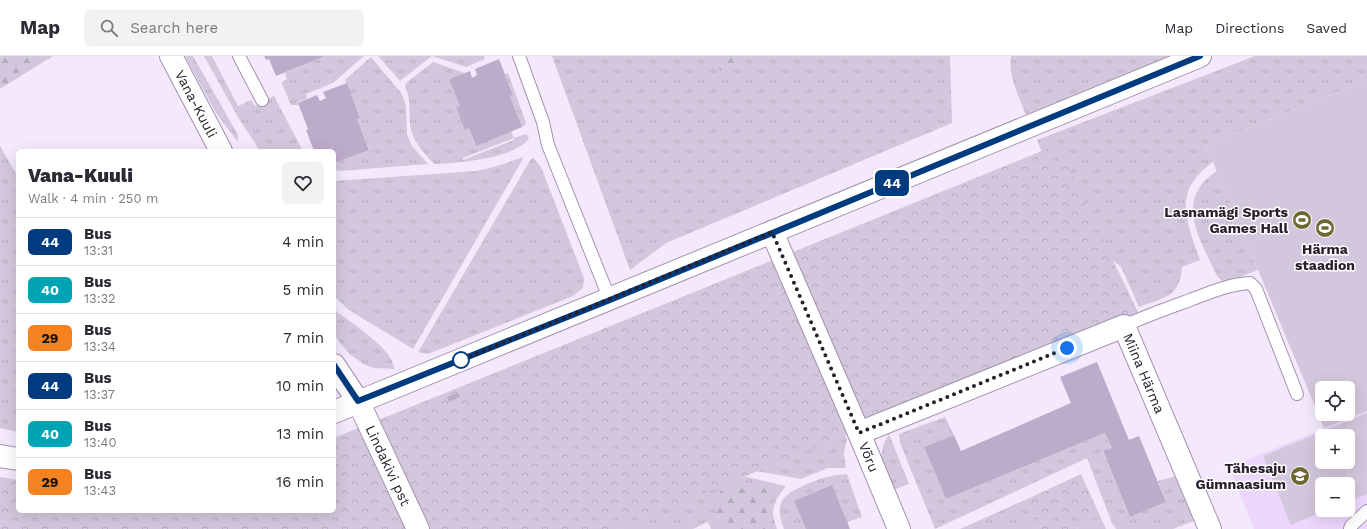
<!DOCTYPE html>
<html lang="en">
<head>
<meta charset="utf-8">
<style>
	:root { --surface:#fff; --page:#f2f2f3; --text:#2b2b33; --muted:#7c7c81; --line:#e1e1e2 }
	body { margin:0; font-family:"Work Sans",sans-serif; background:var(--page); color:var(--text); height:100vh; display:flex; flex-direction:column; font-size:15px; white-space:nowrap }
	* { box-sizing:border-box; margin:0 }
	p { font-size:13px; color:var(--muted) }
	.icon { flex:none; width:22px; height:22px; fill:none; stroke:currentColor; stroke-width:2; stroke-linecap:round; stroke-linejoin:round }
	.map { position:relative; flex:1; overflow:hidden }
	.sheet { position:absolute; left:16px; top:93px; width:320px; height:364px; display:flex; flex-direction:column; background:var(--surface); border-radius:6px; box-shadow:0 4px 16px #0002 }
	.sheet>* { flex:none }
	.badge { padding:0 8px; border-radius:6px; font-size:14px; line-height:26px }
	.fabs { position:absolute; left:1315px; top:325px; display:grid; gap:8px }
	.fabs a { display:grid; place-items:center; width:40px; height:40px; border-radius:6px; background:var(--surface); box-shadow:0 4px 16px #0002; font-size:20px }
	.you { position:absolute; width:20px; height:20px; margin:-10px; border:3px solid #fff; border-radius:50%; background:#1a73e8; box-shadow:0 0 0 6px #1a73e833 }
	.map>.badge { position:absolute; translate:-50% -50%; box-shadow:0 0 0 2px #fff }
	.round { display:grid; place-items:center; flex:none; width:42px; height:42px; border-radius:6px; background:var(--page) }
	.headline { display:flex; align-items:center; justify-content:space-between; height:68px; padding:0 12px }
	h1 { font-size:19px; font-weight:800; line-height:30px }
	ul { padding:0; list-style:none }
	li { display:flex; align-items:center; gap:12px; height:48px; padding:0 12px; border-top:1px solid var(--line) }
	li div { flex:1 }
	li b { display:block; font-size:15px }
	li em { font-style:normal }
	li .badge { min-width:44px; font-weight:700; text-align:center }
	header { display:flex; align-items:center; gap:24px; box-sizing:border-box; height:56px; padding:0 20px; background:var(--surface); border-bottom:1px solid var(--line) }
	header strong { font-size:19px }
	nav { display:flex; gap:22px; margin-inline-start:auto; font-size:14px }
	.search { width:280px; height:36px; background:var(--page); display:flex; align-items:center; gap:10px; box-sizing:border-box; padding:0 14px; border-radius:6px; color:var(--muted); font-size:15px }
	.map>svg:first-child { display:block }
	.built { fill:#edd7fe; fill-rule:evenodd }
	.grass { fill:url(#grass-tufts) }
	.forest { fill:url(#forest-firs) }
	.park { fill:url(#park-crowns) }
	.garden { fill:#d3c7dd; fill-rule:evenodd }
	.building { fill:#bdabca }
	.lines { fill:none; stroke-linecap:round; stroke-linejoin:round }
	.service-casing { stroke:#a392b0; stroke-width:14 }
	.minor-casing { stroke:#a392b0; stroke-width:24 }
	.tertiary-casing { stroke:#a392b0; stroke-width:24 }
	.service { stroke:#fff; stroke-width:12 }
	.minor { stroke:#fff; stroke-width:22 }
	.tertiary { stroke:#fff; stroke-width:22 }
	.line-casing { stroke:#fff; stroke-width:9 }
	.line { stroke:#003b80; stroke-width:6 }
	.walk { stroke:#27202c; stroke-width:4; stroke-dasharray:0 7.2 }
	.stop-dot { fill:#fff; stroke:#003b80; stroke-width:2 }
	.labels { text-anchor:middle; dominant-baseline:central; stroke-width:3; stroke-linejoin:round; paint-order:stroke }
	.street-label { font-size:14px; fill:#27202c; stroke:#fff }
	.poi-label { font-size:14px; font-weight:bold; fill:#27202c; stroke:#fff; text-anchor:end }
</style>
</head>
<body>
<header>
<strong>Map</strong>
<div class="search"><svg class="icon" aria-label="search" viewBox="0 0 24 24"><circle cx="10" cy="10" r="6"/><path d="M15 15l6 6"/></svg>Search here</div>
<nav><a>Map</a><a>Directions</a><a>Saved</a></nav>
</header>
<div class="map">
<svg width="1367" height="473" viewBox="0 0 1367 473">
	<defs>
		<pattern id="grass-tufts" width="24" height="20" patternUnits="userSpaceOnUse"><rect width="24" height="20" fill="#d3c7dd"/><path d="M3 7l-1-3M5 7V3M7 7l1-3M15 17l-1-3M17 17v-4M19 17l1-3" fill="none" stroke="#b5abbe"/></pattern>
		<pattern id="forest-firs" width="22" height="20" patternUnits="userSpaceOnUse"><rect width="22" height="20" fill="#d3c7dd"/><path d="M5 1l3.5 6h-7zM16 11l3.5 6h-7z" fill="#b5abbe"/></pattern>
		<pattern id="park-crowns" width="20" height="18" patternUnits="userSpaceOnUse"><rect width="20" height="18" fill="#d3c7dd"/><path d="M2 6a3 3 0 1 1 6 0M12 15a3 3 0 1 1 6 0" fill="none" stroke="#b5abbe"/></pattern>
	</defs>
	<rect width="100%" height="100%" fill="#f3e8fc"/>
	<path class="built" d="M1367,355V473H1254L1229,411ZM1322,380H1348V406H1322ZM1322,428H1348V454H1322Z"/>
	<path class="grass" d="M185,0H193L238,79V86L216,57Z
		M204,0H212L238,50L251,44L255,50L274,40L303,95H260L238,61Z
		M322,0H364L333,27L306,38L307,43L298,46V49H291L282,28V26L287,23L285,17L322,1Z
		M378,0H432L400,25Z
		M432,0H484L485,3L466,11Z
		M552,0H950L952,67L666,187L630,214Z
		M1011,0H1172L1026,59C1019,41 1008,20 1011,0Z
		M1255,0H1367V24L1206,89L1213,106C1172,135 1186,164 1200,204L1182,211C1180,242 1164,241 1139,251L1121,211L1105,198L1055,130L1037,84Z
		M371,1L402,38L406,50L407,78L412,90L428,108L340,115L336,114L334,107L369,93L357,63L360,61L345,24Z
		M433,6L465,17L449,23L460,50L456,51L466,74L469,72L475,89L511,75L514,82L463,102V104L514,84V82L526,78L529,82C515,103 457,107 434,108C425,98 414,87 411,74C408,59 412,45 405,31L406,27Z
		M508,17L525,64L526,68L522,71L510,40L513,38L505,18Z
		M0,90L18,121V376L0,372Z
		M524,101L413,293L349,254L334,240V125L476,115L494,111Z
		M533,102L541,111L584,222L583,232L573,240L428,298L418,296L531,103Z
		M1217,115L1258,214L1224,227L1217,220C1200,184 1173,143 1217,115Z
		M334,254C349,265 395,294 394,313L374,312L365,309L349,298L334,279Z
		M945,361L954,379L924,391L946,443L1105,377L1112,392L1103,396L1130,461L1166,446L1158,425L1176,420L1194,465L1173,473H1116L1112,467L1087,402L935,473L900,387L899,378Z
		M889,378L909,428L893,434C883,412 875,401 889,378Z
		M845,379L847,383L844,397L846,412H828L801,423L756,415Z
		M847,418L862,461L847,466L832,430L794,445L806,473H784C773,446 784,438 807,428C821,422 832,419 847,418Z
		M743,420L786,430C774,445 769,454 777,473H711L708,466L693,473H616Z
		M1025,444L1038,473H960Z
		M1101,462L1106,473H1076Z"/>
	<path class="forest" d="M0,0H53L0,33Z
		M715,0H745L720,15Z
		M749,427L766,428L776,473H723L711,444L728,429Z"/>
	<path class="park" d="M1057,89L1139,258L617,473H0V421L18,424V455H334V382Z
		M1081,418L1101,462L1076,473H1038L1025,444Z"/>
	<path class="garden" d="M1367,24V355L1324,372L1206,89ZM1322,332H1348V358H1322Z
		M1367,357V438L1348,446V428H1322V454H1327L1291,469L1263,400ZM1322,380H1348V406H1322Z"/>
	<path class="building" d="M264,0H322L323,1L276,20L269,3L266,4Z
		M499,3L513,39L510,40L522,71L476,90L469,72L465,74L456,51L460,50L449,23L470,15L472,22L477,19L475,13Z
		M347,27L360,62L357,63L369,94L334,107V95H314L306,74L308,73L298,47L317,39L320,45L326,42L323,36Z
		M1097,306L1129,384L1139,380L1166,446L1130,461L1103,395L1112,392L1105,377L946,443L924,391L954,379L961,395L1071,347L1060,321Z
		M458,337L460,341L449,346L447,341Z
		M832,429L850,473H806L794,445Z"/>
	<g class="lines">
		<g class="service-casing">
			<path id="service" d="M239,0L262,44
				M519,0L543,66L548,89L610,244
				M1124,270C1145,260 1168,252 1190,244C1209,237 1229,228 1250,227L1256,233L1297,338
				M1350,473L1351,470L1367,455"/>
		</g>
		<g class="minor-casing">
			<g id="minor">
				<path id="s1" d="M772,176L859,377L899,473"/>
				<path id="s2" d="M358,345L418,473"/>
				<path id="s3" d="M859,377L1124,270L1210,473"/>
			</g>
		</g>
		<g class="tertiary-casing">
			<g id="tertiary">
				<path id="s4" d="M171,0L221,95"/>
				<path d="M334,309L358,345"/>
				<path d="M334,356L1200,0"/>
				<path d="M0,400L18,403"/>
			</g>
		</g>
		<use href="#service" class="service"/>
		<use href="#minor" class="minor"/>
		<use href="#tertiary" class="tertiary"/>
	</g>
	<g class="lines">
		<g class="line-casing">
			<path id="line" d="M334,309L358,345L610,244L1200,0"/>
		</g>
		<use href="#line" class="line"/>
		<path class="walk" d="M461,304L459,305L772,176L859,377L1067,292"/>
	</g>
	<defs>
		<g id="stadium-disc" transform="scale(1)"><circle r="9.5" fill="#706834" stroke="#fff"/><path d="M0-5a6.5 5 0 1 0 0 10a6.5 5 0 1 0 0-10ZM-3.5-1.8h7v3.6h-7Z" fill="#fff"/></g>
		<g id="school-disc" transform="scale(1)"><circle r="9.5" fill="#706834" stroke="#fff"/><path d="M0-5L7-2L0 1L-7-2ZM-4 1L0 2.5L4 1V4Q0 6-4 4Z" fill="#fff"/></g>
	</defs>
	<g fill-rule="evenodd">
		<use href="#stadium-disc" x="1302" y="164"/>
		<use href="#stadium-disc" x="1325" y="172"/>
		<use href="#school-disc" x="1300" y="420"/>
	</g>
	<circle class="stop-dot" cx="461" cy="304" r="8"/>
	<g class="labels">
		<g class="street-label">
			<text stroke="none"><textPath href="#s4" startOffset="54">Vana-Kuuli</textPath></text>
			<text stroke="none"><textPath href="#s3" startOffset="337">Miina Härma</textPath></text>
			<text stroke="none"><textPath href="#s1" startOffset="245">Võru</textPath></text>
			<text stroke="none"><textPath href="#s2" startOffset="71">Lindakivi pst</textPath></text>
		</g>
		<g class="poi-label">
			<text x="1288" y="156">Lasnamägi Sports<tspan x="1288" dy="16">Games Hall</tspan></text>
			<text x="1325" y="193" text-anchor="middle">Härma<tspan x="1325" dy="16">staadion</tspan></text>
			<text x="1286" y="412">Tähesaju<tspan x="1286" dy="16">Gümnaasium</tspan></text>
		</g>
	</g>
</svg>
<div class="fabs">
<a><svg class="icon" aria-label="locate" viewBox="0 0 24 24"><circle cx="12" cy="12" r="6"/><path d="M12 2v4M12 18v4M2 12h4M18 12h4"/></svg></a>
<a>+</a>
<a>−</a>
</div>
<div class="you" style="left:1067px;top:292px"></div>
<b class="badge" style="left:892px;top:127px;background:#003b80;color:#fff">44</b>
<section class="sheet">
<div class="headline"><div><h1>Vana-Kuuli</h1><p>Walk · 4 min · 250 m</p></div><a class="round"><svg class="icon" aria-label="heart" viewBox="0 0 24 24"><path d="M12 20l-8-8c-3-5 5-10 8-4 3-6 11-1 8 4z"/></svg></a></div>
<ul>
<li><span class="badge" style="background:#003b80;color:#fff">44</span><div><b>Bus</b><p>13:31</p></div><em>4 min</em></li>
<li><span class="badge" style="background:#00a3b4;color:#fff">40</span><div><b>Bus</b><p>13:32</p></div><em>5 min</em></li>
<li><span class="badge" style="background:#f58220;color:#111">29</span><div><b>Bus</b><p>13:34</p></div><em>7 min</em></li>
<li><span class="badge" style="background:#003b80;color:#fff">44</span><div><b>Bus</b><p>13:37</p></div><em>10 min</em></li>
<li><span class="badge" style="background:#00a3b4;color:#fff">40</span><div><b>Bus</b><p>13:40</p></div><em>13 min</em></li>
<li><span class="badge" style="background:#f58220;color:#111">29</span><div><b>Bus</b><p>13:43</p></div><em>16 min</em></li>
</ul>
</section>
</div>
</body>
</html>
